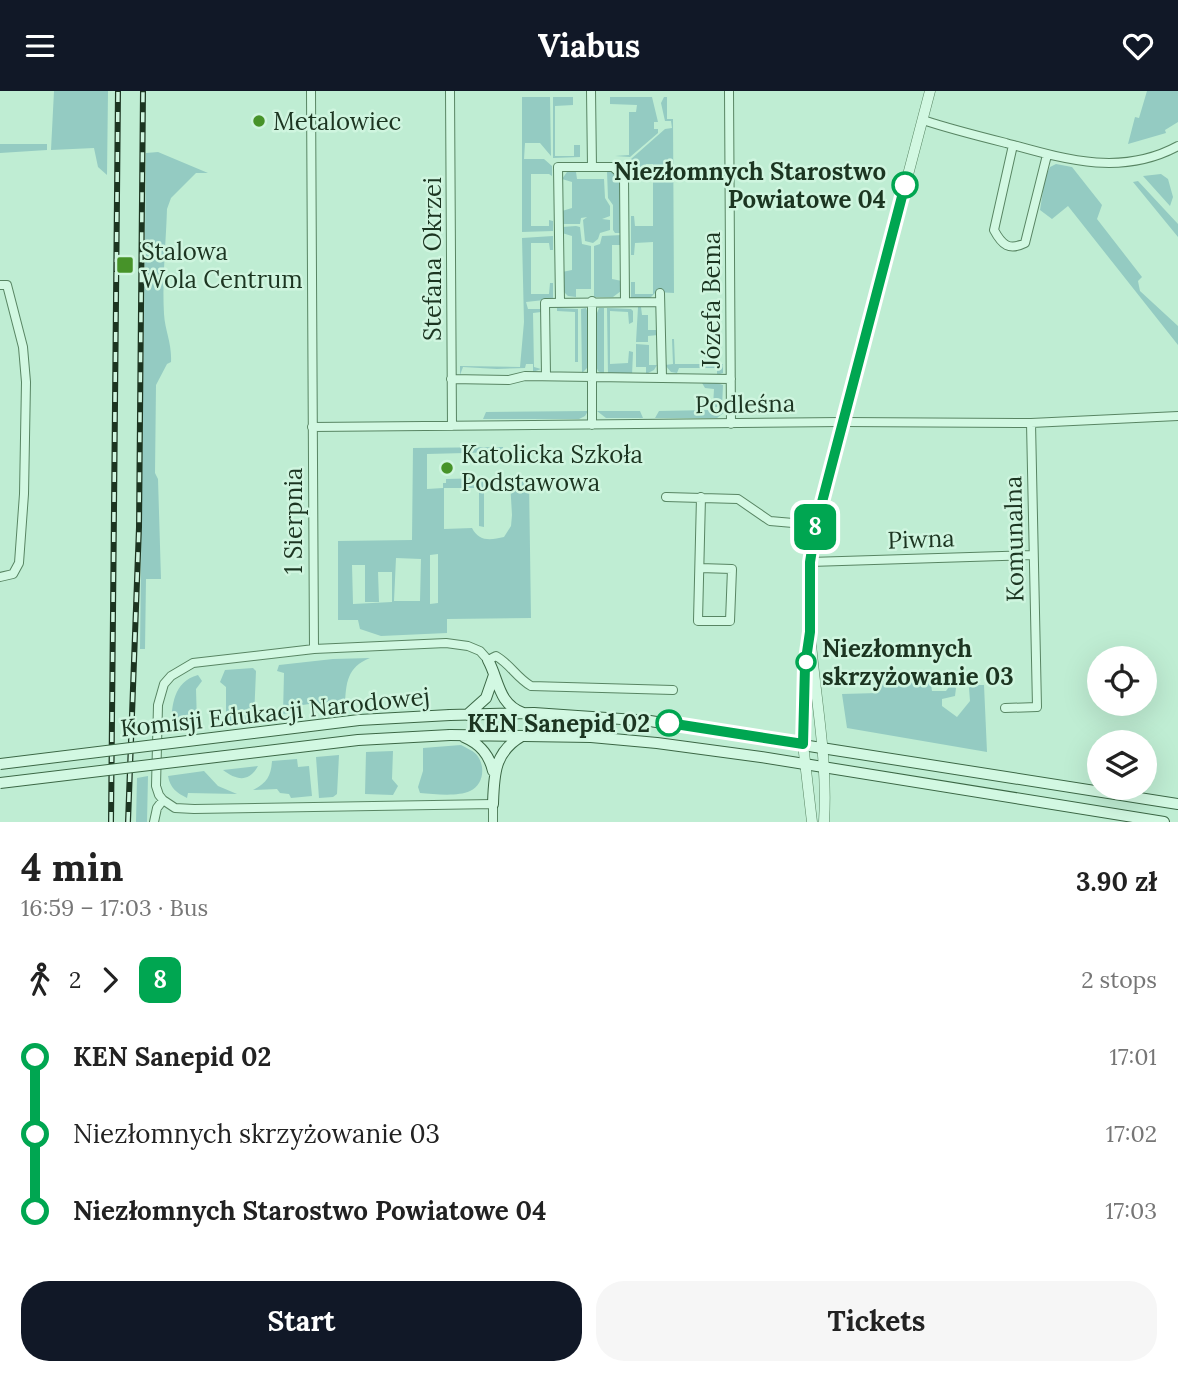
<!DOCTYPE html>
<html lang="en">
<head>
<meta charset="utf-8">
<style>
	:root { --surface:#fff; --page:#f6f6f6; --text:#222; --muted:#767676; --accent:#111827 }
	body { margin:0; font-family:Lora,serif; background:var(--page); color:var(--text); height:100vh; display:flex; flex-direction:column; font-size:26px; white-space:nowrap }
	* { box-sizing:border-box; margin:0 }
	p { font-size:23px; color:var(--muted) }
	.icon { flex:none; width:38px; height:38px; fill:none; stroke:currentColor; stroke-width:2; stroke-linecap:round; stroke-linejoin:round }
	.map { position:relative; height:731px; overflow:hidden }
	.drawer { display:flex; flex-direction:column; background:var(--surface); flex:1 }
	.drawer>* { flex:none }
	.badge { padding:0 14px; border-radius:10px; font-size:24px; line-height:46px }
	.controls { position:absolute; left:1087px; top:555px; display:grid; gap:14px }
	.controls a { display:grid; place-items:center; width:70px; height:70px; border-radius:50%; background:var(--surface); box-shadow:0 7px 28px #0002; font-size:35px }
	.map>.badge { position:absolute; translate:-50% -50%; box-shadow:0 0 0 4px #fff }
	.legs { display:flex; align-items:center; gap:10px; height:77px; padding:0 21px; font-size:23px }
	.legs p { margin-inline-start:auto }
	.summary { display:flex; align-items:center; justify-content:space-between; height:119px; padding:0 21px }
	h1 { font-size:38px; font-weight:700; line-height:52px }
	.button { display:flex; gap:14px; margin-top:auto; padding:14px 21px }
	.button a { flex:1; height:80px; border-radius:28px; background:var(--accent); color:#fff; font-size:28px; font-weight:700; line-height:80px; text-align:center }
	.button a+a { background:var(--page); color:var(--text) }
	ul { padding:0 21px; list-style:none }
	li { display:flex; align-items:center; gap:24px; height:77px; font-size:26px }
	li i { display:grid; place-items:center; width:10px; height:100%; margin:0 9px; background:currentColor }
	li i::after { content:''; width:18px; height:18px; margin:-9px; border:5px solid; border-radius:50%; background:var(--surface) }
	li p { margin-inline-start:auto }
	li:first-child i { background:linear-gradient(#0000 50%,currentColor 0) }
	li:last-child i { background:linear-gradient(currentColor 50%,#0000 0) }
	header { display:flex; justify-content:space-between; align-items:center; height:91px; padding:0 21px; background:var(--accent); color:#fff; font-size:32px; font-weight:700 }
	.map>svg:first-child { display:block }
	.green { fill:#94cbc2; fill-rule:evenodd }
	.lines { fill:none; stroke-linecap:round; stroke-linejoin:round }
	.minor-casing { stroke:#588563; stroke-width:10 }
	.tertiary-casing { stroke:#588563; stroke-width:11 }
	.secondary-casing { stroke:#3b6745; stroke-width:12 }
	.minor { stroke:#d2f8e2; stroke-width:8 }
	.tertiary { stroke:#d2f8e2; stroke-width:10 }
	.secondary { stroke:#d2f8e2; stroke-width:10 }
	.rail-casing { stroke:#1c3521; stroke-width:6 }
	.rail { stroke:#cff5df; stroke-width:3.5; stroke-dasharray:10; stroke-linecap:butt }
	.secondary-bridge-casing { stroke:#3b6745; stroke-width:12; stroke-linecap:butt }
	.secondary-bridge { stroke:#d2f8e2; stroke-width:10 }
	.line-1-casing { stroke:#fff; stroke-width:16 }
	.line-1 { stroke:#00a651; stroke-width:10 }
	.poi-dot { fill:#479329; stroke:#cff5df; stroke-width:2.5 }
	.stop-1-dot { fill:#fff; stroke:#00a651; stroke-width:3.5 }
	.labels { text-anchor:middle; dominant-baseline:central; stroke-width:5; stroke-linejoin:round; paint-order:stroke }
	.poi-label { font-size:24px; fill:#1c3521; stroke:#cff5df; text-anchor:start }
	.stop-label { font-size:24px; font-weight:bold; fill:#1c3521; stroke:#cff5df; text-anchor:end }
	.street-label { font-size:24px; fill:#1c3521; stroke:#cff5df }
</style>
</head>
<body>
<header><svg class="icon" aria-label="menu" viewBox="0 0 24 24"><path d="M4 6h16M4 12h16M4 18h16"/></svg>Viabus<svg class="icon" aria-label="heart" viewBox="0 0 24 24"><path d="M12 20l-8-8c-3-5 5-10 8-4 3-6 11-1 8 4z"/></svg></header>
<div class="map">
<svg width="1178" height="731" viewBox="0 0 1178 731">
	<rect width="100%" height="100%" fill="#bfedd3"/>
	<path class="green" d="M54,0H108L107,84L98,76L94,57L51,59Z
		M1147,0H1178V31L1165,39L1166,42L1128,53L1135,26L1139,27Z
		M522,6H550L551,65L540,52H525L524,68H544L552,75V85L549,83H531V135H549V129L553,130V140L522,141Z
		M553,6H573V14L555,15V65H574V54H580V66L553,67Z
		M610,6H652L658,31H654V38H658V42L630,66L615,65L629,64V21H636L637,14L610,13Z
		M664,6H667V28H673L674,202L656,201L650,207H631V191H635V203H653V151L635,152L634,164H631V125H634L635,135H653V73H646V82H635L634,89H631V68L665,38L672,37L671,30H665L661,12Z
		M0,53H47V59L0,62Z
		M158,61L208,82H196L171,107L167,118C166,152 162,188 164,223C165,240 172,252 171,271L167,273L156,294L155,382L158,388L161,488H146L145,558H140L146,62Z
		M1056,73L1072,76L1102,114L1097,128L1142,186L1138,190L1140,200L1178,235V254L1068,115L1052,128L1040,119L1045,87L1050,76Z
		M607,80L615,81L622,87V142H615L613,139V114L608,107Z
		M567,81H576L577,88H604L605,107L610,115V125L602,128L610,129V139L600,142L598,148L593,152L585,150L583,129L587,126L581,127L580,133H562V120L572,117V91L562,88Z
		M1161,83L1168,88L1173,106L1170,115L1143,85Z
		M1138,90L1178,133V146L1133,91Z
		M576,135L580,136L582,153L591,155V198H576V206L568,205L563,200L562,181L572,179V145L562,142V136Z
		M622,144L620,154H612V188L622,190L621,200L613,206H594V155L600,153L602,145Z
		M553,145V159H550L549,152H531V203H549L550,192H553V208L526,211L528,218H541V221L533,222L534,276L541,278L533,281V273H526L525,277L497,278L463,276L460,284V275L520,276L524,231L522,147Z
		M638,216H641L642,224H648V239H657L658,244L648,245V251H636Z
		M557,217L578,218V271H575V221L557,220Z
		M586,217L588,222V276L582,282L581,218Z
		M599,217H604V284L598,280L596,275L597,222Z
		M607,217L631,218L633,220V231L629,233L628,221L610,220V273L628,272L629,260L633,261L632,284H608Z
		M672,248H674L675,273H723V282L717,284V277H679L677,282L671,281L665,274L673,273Z
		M636,253L649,254V274H657L654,279L646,283V276H636Z
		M702,292H717L723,294L722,316H713L714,298L705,297Z
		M710,319L726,320L717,327H655L659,320Z
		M588,320L585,325L579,328H483L486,321Z
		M597,320H640L643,327H606Z
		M503,356V361L427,363V398L443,397V392H446V388L484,387V436L479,435V397H444V438L472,437C479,451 491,449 504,446L511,435L512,424L510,390L529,389L531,527L447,528V542L381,545L360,538L358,529H338V450L412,449L413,357ZM438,463V512L430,513V464ZM396,467L421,468L420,510H394ZM352,474H365V511H379L378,481H392V511L353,513Z
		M370,567C347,576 346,592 345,614L317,618L316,612L296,615V621L283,623L284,582L277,580L279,574L333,568Z
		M253,577L256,580L254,627L226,631V596L220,591L225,579Z
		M198,584L202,590L196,598L197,633L171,636C172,614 173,591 198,584Z
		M930,587L932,600H946L951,593L956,597L955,605L942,608V615L957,626L970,610L969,597L972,594H984L987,661L847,637L842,603L878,602L877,590Z
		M461,654C466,657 472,659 476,663C486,674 484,694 470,700C457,706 434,703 420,702L418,696L423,680V657Z
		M393,660L392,688L398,695L393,704L365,703L366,661Z
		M339,664L337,703L333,706L319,707L316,666Z
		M297,668L298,676L309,675L312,705L291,707L289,703L280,702L277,698L253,699C267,692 271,685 272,670Z
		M258,675C249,692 236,689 223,679Z
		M204,680L218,695L237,703L188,702L187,707C177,702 170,697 168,685Z
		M148,685L147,731H136L137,687Z"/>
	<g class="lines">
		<g class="minor-casing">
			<path id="minor" d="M311,0L314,558
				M450,0L452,335
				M591,0L592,76
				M729,0L731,333
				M923,29C950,38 978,45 1006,52C1064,68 1121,86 1178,55
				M1013,54L994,139C1002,154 1009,160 1025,152L1047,64
				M0,194H7L23,256L26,291L24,403L19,472L13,483L0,486
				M660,202L662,286
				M560,210L558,76H613L624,86L625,210
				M546,285L545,212L660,211
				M451,288L509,289L525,285L731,288
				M592,334V210
				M312,336L842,331L1031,332L1178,325
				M666,406L738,408L770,430L816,434
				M810,471L1033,464
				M700,477L732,478L730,530H698L701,406
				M1005,617L1037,616L1031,332
				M154,731L157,717L163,709
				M493,731V713L194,718L175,717L163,709L159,704L156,695L158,614L164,593L171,585L193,572L314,558L446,552L468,555L480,560L488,569L496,565C510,573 517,587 531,595L673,599"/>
		</g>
		<g class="tertiary-casing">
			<path id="tertiary" d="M808,556L803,653L812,731
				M824,731C828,667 815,605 810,542C807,506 811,469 816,434L930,0"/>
		</g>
		<g class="secondary-casing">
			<path id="secondary" d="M488,569C499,589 498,613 523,622
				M450,624L534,622L650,630L1178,713
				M467,624L486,607L494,584
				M450,644L591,646L657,652L761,666L1164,731
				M464,646C480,653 489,663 493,680
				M493,713C494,684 494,661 522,645"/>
		</g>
		<use href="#minor" class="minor"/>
		<use href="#tertiary" class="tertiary"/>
		<use href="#secondary" class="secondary"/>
		<g class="rail-casing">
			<path id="rail" d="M111,731L118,0
				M128,731L139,436L143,0"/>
		</g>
		<use href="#rail" class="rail"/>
		<g class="secondary-bridge-casing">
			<path id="secondary-bridge" d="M0,673L359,629L450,624
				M0,692L358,649L450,644"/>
		</g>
		<use href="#secondary-bridge" class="secondary-bridge"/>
	</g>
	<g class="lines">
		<g class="line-1-casing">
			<path id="line-1" d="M669,632L803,653L805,575L810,541V471L816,434L905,94"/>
		</g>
		<use href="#line-1" class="line-1"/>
	</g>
	<g class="poi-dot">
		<circle cx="259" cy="30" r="7"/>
		<rect x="116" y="165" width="18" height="18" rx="3.5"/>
		<circle cx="447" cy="377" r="7"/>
	</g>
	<g class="stop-1-dot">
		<circle cx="905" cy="94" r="12"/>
		<circle cx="806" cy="571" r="9"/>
		<circle cx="669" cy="632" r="12"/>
	</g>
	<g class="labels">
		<g class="poi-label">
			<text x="273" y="30">Metalowiec</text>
			<text x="141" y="160">Stalowa<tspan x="141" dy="28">Wola Centrum</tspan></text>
			<text x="461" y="363">Katolicka Szkoła<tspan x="461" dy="28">Podstawowa</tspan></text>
		</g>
		<g class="stop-label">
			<text x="886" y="80">Niezłomnych Starostwo<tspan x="886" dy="28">Powiatowe 04</tspan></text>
			<text x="822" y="557" text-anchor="start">Niezłomnych<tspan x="822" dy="28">skrzyżowanie 03</tspan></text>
			<text x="650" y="632">KEN Sanepid 02</text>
		</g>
		<g class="street-label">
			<text transform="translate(432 168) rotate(-90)">Stefana Okrzei</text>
			<text transform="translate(711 209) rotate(-90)">Józefa Bema</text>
			<text transform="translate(745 313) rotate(-1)">Podleśna</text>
			<text transform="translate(293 430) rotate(-90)">1 Sierpnia</text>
			<text transform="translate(921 448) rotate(-2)">Piwna</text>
			<text transform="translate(1014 448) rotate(-91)">Komunalna</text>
			<text transform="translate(275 621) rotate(-6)">Komisji Edukacji Narodowej</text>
		</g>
	</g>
</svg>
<div class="controls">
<a><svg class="icon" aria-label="locate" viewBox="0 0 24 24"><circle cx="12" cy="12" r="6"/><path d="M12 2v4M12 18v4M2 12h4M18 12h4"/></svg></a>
<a><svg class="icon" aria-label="layers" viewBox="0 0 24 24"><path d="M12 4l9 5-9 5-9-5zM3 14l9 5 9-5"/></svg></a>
</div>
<b class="badge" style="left:815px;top:436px;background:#00a651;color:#fff">8</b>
</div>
<section class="drawer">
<div class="summary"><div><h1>4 min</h1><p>16:59 – 17:03 · Bus</p></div><b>3.90 zł</b></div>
<div class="legs"><svg class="icon" aria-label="walk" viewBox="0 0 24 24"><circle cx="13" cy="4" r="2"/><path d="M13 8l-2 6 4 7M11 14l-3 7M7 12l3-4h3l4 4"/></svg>2<svg class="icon" aria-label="forward" viewBox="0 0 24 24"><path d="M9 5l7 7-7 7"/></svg><b class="badge" style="background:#00a651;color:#fff">8</b><p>2 stops</p></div>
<ul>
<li><i style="color:#00a651"></i><b>KEN Sanepid 02</b><p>17:01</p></li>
<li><i style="color:#00a651"></i><span>Niezłomnych skrzyżowanie 03</span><p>17:02</p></li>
<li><i style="color:#00a651"></i><b>Niezłomnych Starostwo Powiatowe 04</b><p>17:03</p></li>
</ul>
<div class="button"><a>Start</a><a>Tickets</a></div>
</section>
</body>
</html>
